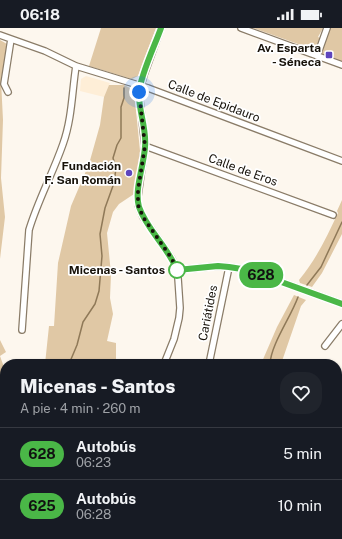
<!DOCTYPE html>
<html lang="es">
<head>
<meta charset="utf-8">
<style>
	:root { --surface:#171b24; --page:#20242c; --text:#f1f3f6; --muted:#9ea1a6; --line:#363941 }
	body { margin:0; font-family:"Public Sans",sans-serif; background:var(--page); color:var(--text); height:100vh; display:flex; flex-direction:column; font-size:15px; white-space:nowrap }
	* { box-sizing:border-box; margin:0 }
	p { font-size:13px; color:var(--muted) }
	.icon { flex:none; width:22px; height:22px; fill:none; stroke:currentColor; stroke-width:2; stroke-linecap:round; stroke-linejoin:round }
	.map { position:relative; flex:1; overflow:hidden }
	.details { position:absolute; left:0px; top:331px; width:342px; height:180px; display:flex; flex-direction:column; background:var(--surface); border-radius:16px 16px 0 0; box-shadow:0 1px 3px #0004 }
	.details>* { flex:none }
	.badge { padding:0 8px; border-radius:13px; font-size:14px; line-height:26px }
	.you { position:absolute; width:20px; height:20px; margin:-10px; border:3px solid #fff; border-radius:50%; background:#1a73e8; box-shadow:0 0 0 6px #1a73e833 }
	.map>.badge { position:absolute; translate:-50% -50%; box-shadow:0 0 0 2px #fff }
	.round { display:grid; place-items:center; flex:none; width:42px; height:42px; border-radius:16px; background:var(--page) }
	.head { display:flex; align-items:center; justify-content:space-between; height:68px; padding:0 20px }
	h1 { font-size:19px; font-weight:800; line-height:30px }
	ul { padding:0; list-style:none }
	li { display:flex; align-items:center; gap:12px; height:52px; padding:0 20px; border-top:1px solid var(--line) }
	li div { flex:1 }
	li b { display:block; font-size:15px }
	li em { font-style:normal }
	li .badge { min-width:44px; font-weight:700; text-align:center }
	.status { display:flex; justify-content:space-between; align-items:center; height:28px; padding:0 20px; background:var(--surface); direction:ltr }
	.status svg { height:11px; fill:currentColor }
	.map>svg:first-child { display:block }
	.built { fill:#feeed7 }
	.green { fill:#e0c8a5 }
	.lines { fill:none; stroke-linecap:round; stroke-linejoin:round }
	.stream { stroke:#8f7958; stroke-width:1.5 }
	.street-casing { stroke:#8a7c68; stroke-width:8 }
	.street { stroke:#fff; stroke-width:5.5 }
	.line-casing { stroke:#fff; stroke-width:9 }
	.line { stroke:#4ab747; stroke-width:6 }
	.walk { stroke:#17120a; stroke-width:4; stroke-dasharray:0 7.2 }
	.poi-dot { fill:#5e45bd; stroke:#fff; stroke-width:1.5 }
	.stop-dot { fill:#fff; stroke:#4ab747; stroke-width:2 }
	.labels { text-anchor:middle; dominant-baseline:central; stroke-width:3.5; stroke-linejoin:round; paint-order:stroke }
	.poi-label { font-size:12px; font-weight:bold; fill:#17120a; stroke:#fff; text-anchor:end }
	.street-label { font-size:12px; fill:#17120a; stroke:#fff }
	.stop-label { font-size:12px; font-weight:bold; fill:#17120a; stroke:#fff; text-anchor:end }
</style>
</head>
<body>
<div class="status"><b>06:18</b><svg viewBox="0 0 49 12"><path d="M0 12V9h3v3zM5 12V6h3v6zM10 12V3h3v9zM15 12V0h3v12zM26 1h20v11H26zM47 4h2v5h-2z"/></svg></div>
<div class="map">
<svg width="342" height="511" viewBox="0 0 342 511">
	<rect width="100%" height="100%" fill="#fdf7ee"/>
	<path class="built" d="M86,48L110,55L104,69L80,63L81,51Z"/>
	<path class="green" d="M101,0H156L138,48L132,51L89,38Z
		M253,0H323L318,9L320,10L316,18H314L312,21Z
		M330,0H342V34L321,26Z
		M0,12L7,16L1,52L3,92L1,150L5,189L0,231Z
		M109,57H124L134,62L140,123L134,166L119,176L113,184L107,205L111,246L110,270L113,286L107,313L116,315V336H45L49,298H54L58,235L71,178L89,136L100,97L104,69Z
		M342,172V206L322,245L312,259L300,255L299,252C316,232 327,208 338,185L337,183Z
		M294,267L306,272L301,278L281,336H261L277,299Z
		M0,312L6,324L0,328L5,342V449L3,452L0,469Z
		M180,506H236L232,511H180Z"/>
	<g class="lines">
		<path class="stream" d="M307,257L321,239L342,194
			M69,336L77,317L83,294L95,276L99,263L102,228L100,206L105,180L114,155L116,140L113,130L117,117L121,110V79L124,70V60
			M270,336C271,316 291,289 298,269
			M0,374L2,380L0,393
			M212,511L215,506"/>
		<g class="street-casing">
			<path id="street" d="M161,0L144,47L139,64L145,118L138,168V177L143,189L172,231L177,242L178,250L180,280L179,290L174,311L164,336
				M241,0L342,37
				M0,7L45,23L76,38L148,60L342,133
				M317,28L327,0
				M8,64L4,56L11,11
				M145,118L333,187
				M177,242L218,238L229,239L248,242L342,276
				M22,302L29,202C38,172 53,145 63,116C72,91 72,64 76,38
				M325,318L342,296
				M209,336L229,239
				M337,467L342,474
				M337,493L342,489
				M24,511L27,506
				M65,511L68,506
				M322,511L325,506"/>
		</g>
		<use href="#street" class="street"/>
	</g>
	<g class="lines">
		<g class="line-casing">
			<path id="line" d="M161,0C155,17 141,46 139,64C138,82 147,100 145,119C144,137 134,162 139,179C147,202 168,219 177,242L218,238L229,239L248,242L342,276"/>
		</g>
		<use href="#line" class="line"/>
		<path class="walk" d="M139,64L145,118L138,162V177L143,189L172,231L177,242"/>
	</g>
	<g class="poi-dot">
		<rect x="325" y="23" width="8" height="8" rx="2"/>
		<circle cx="129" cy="145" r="4"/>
	</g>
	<circle class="stop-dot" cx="177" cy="242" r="8"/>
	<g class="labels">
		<g class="poi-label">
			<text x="321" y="20">Av. Esparta<tspan x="321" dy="14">- Séneca</tspan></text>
			<text x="121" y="138">Fundación<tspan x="121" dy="14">F. San Román</tspan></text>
		</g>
		<g class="street-label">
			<text transform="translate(214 73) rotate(21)">Calle de Epidauro</text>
			<text transform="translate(243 142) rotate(20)">Calle de Eros</text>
			<text transform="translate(208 285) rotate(-79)">Cariátides</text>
		</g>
		<g class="stop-label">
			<text x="165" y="242">Micenas - Santos</text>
		</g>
	</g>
</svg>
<div class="you" style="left:139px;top:64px"></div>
<b class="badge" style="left:261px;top:247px;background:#4ab747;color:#111">628</b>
<section class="details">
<div class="head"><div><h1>Micenas - Santos</h1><p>A pie · 4 min · 260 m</p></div><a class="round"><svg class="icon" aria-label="heart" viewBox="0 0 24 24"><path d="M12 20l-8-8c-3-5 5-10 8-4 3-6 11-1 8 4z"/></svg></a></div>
<ul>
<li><span class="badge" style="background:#4ab747;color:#111">628</span><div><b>Autobús</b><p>06:23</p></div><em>5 min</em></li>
<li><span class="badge" style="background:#4ab747;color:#111">625</span><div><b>Autobús</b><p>06:28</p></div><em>10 min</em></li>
</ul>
</section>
</div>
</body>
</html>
